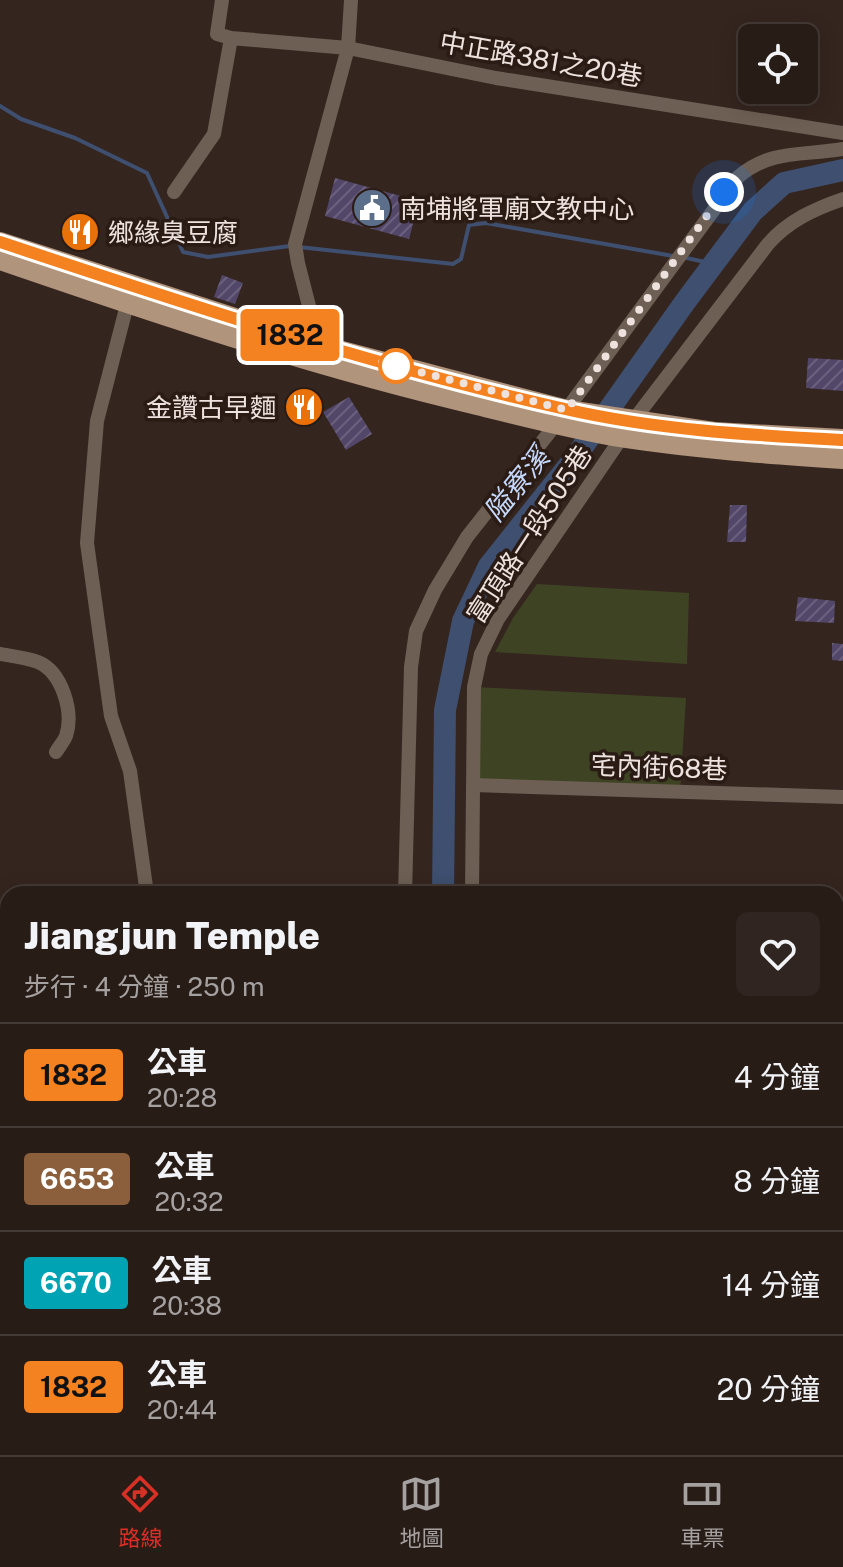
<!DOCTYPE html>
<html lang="zh-TW">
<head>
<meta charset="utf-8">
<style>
	:root { --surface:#281c17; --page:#302520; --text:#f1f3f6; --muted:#a5a1a1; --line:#443a36; --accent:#d93025 }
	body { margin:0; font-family:"Public Sans","Noto Sans TC",sans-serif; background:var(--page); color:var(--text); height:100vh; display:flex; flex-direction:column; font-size:30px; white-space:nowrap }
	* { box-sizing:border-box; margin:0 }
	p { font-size:26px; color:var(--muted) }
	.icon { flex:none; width:44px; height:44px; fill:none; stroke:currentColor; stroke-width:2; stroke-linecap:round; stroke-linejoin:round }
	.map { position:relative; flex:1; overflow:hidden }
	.side { position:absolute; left:0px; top:886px; width:844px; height:570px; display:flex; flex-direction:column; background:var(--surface); border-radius:24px 24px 0 0; box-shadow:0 4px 20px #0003,0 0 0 2px var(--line) }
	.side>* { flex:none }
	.badge { padding:0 16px; border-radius:6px; font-size:28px; line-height:52px }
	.controls { position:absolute; left:738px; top:24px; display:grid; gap:16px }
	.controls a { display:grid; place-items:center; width:80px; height:80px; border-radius:12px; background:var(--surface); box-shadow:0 4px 20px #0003,0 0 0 2px var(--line); font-size:40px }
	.you { position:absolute; width:40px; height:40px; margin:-20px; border:6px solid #fff; border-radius:50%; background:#1a73e8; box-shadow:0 0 0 12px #1a73e833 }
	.map>.badge { position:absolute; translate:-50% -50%; box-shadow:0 0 0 4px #fff }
	.round { display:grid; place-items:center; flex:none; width:84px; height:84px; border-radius:12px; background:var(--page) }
	.overview { display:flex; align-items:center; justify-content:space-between; height:136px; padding:0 24px }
	h1 { font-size:38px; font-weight:800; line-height:60px }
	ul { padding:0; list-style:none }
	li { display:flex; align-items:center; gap:24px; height:104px; padding:0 24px; border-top:2px solid var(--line) }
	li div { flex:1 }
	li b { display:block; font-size:30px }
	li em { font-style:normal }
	li .badge { min-width:88px; font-weight:700; text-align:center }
	.dock { display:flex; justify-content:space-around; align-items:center; height:112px; border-top:2px solid var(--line); background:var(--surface); font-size:22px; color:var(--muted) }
	.dock a { display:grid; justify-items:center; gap:4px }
	.dock .current { color:var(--accent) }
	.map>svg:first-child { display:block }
	.green { fill:#3e4423 }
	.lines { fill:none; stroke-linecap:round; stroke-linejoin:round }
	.stream { stroke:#3e4f6f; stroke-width:4 }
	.river { stroke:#3e4f6f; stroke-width:22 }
	.building { fill:url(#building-hatch) }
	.minor { stroke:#6d5f53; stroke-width:14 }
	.primary { stroke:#b0947b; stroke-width:20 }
	.line-casing { stroke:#fff; stroke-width:18 }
	.line { stroke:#f58220; stroke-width:12 }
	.walk { stroke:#ede2de; stroke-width:8; stroke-dasharray:0 14.4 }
	.stop-dot { fill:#fff; stroke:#f58220; stroke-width:4 }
	.labels { text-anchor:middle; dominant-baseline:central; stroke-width:7; stroke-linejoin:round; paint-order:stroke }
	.street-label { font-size:26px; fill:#ede2de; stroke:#2a1b15 }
	.poi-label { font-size:26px; fill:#ede2de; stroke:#2a1b15; text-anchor:start }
	.water-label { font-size:28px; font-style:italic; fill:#c6d9fc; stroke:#2a1b15 }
</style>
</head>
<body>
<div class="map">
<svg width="843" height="1455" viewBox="0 0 843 1455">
	<defs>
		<pattern id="building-hatch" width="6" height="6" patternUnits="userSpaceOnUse" patternTransform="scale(2)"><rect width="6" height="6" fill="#524769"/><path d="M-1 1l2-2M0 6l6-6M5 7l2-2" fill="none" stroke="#6b617e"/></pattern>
	</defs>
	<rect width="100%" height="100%" fill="#35251f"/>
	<path class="green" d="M537,584L689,593L687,664L495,652L513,618Z
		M474,687L686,698L680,792L477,785Z"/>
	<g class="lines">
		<path class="stream" d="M0,106L21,119L75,138L147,173L183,252L208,257L290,246
			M299,247L453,264L461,259L469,225L486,223L673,256
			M682,257L714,264
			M0,1145L8,1149"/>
		<path class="river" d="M443,894L445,710L463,621L489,566L574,459L685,302L753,211L784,183L843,170
			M443,1448L445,1455"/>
	</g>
	<path class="building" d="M335,178L419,201L409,239L325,216Z
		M222,275L243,283L235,304L214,297Z
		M808,358L843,360V391L806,388Z
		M349,397L372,434L346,450L323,412Z
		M730,505H747L746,542H727Z
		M798,597L835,601L834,623L795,621Z
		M832,643L843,644V661L832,660Z"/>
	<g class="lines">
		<path class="minor" d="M231,38L348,48L496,78L843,133
			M174,192L214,134L231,38L217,34L222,0
			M129,297L97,421L87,543L111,716L130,771L147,894
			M317,349L319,345L298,263L295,244L348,48L351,0
			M0,654C12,656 27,658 38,662C62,672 74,712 66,736C64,741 59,747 56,752
			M473,785L843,797
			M405,894L411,667L416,631L435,590L467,537L556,424L738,177C771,149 802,156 843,149
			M472,894L474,687L481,654L498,619L633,421L768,244C788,221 814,209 843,199
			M0,997L8,998
			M0,1160L8,1163
			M836,1195H843
			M836,1290L843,1297
			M0,1333L8,1335
			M836,1344L843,1340
			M216,1448L217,1455
			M280,1448L287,1455
			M399,1448L401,1455
			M474,1448L475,1455
			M747,1455L749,1448"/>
		<path class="primary" d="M0,242L319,345L567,410L714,432L843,439
			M0,260C157,314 315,367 477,405C526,417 575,430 625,438C698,449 770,454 843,459"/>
	</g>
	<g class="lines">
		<g class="line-casing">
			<path id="line" d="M0,242C186,304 373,366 565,409C656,430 750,435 843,440"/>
		</g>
		<use href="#line" class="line"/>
		<path class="walk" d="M396,366L381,362L567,410L724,192"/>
	</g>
	<defs>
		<g id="civic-disc" transform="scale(2)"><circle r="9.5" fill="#5c6f8a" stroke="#2a1b15"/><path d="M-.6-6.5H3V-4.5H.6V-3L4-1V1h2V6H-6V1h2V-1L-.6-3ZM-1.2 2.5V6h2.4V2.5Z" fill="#fff"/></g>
		<g id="restaurant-disc" transform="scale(2)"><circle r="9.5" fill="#e8710a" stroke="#2a1b15"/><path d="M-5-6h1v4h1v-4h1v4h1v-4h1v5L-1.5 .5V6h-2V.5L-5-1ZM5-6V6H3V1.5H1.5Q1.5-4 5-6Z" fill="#fff"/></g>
	</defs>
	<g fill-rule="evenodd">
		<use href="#civic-disc" x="372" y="208"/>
		<use href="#restaurant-disc" x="80" y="232"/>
		<use href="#restaurant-disc" x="304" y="407"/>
	</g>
	<circle class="stop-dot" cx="396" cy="366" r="16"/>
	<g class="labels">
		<g class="street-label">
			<text transform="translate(541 59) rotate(10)">中正路381之20巷</text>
			<text transform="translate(529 534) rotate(-57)">富頂路一段505巷</text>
			<text transform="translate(659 767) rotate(2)">宅內街68巷</text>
		</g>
		<g class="poi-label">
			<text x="400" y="208">南埔將軍廟文教中心</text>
			<text x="108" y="232">鄉緣臭豆腐</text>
			<text x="276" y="407" text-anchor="end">金讚古早麵</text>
		</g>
		<g class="water-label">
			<text transform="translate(516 484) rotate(-51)">隘寮溪</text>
		</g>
	</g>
</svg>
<div class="controls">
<a><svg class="icon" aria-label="locate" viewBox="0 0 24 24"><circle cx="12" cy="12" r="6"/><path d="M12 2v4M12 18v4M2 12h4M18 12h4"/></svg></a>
</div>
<div class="you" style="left:724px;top:192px"></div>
<b class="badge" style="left:290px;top:335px;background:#f58220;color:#111">1832</b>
<section class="side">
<div class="overview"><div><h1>Jiangjun Temple</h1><p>步行 · 4 分鐘 · 250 m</p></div><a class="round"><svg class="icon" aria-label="heart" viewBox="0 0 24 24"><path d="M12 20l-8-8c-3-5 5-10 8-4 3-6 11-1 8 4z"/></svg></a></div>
<ul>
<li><span class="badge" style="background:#f58220;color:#111">1832</span><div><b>公車</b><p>20:28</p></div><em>4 分鐘</em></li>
<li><span class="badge" style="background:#8b5e3c;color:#fff">6653</span><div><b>公車</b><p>20:32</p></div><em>8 分鐘</em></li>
<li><span class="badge" style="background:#00a3b4;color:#fff">6670</span><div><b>公車</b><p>20:38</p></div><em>14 分鐘</em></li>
<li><span class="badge" style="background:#f58220;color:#111">1832</span><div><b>公車</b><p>20:44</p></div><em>20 分鐘</em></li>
</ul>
</section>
</div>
<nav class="dock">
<a class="current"><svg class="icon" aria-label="directions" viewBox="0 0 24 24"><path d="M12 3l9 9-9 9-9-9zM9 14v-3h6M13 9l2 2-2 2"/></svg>路線</a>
<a><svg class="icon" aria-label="map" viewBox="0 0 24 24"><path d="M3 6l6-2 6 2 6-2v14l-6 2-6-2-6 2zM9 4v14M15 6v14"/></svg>地圖</a>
<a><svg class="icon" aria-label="tickets" viewBox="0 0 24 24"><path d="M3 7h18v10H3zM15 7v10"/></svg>車票</a>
</nav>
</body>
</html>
